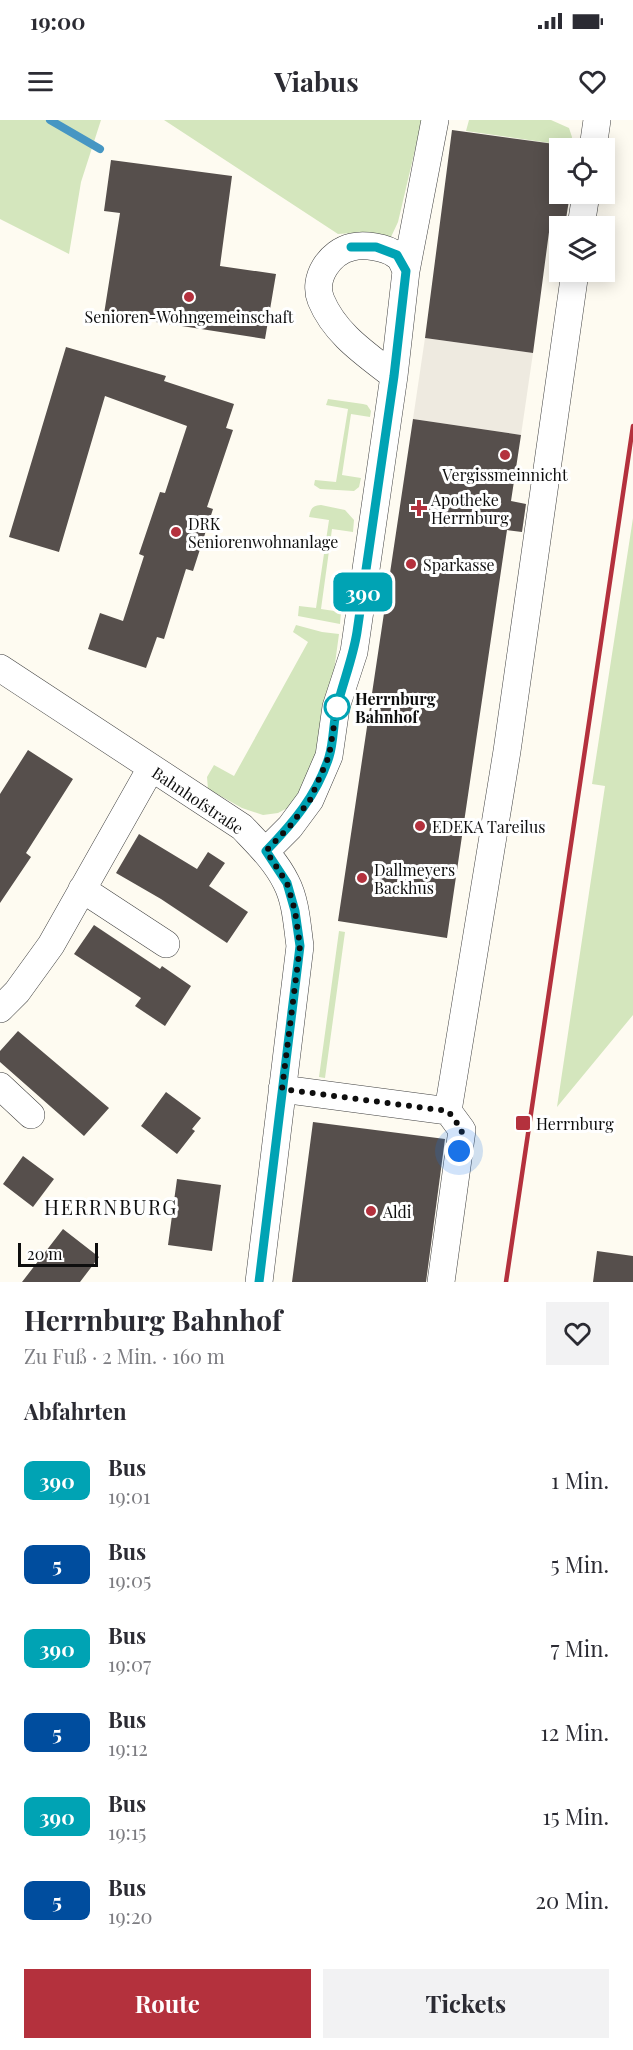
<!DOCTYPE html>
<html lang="de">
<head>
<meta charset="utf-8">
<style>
	:root { --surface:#fff; --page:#f2f2f3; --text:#2b2b33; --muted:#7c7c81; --accent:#b4313d }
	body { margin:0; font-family:"Playfair Display",serif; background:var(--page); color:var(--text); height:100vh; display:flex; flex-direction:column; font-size:22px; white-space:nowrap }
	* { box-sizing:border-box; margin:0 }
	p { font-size:20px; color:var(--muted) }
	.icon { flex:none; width:33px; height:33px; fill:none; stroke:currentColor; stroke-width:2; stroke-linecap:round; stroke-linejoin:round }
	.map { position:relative; height:1162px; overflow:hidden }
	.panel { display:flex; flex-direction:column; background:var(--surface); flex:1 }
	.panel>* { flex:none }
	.badge { padding:0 12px; border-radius:9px; font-size:21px; line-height:39px }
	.buttons { position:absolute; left:549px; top:18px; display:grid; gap:12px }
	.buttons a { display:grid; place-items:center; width:66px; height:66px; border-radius:0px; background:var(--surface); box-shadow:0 3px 15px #0003; font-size:30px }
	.scale { position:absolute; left:18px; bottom:15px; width:80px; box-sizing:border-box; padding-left:6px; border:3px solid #0e0e0e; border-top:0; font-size:16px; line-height:21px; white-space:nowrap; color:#0e0e0e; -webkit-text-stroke:4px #fff; paint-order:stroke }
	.you { position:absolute; width:30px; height:30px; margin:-15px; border:4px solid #fff; border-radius:50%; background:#1a73e8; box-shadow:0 0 0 9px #1a73e833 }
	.map>.badge { position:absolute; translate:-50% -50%; box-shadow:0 0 0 3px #fff }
	h2 { padding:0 24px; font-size:22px; line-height:54px }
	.round { display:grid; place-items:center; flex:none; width:63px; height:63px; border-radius:0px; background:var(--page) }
	.headline { display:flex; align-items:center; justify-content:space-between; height:102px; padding:0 24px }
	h1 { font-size:28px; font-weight:700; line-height:45px }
	.primary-button { display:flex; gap:12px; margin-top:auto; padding:12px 24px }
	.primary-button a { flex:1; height:69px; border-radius:0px; background:var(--accent); color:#fff; font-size:24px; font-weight:700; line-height:69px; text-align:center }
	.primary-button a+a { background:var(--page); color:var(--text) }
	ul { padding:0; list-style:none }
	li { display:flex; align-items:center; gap:18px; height:84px; padding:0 24px }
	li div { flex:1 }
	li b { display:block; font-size:22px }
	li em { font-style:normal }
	li .badge { min-width:66px; font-weight:700; text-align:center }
	.status { display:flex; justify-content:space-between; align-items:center; height:42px; padding:0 30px; background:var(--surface); direction:ltr }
	.status svg { height:16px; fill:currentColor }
	header { display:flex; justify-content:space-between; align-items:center; height:78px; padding:0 24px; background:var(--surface); font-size:27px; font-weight:700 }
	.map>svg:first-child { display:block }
	.green { fill:#d4e6bd }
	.plaza { fill:#eeeae0 }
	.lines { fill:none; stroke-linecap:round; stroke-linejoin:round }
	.stream { stroke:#4696c3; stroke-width:8 }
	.building { fill:#564f4c }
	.minor-casing { stroke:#414141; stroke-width:28 }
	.minor { stroke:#fff; stroke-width:27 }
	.rail { stroke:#b4313d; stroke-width:4.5 }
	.line-casing { stroke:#fff; stroke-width:14 }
	.line { stroke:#00a3b4; stroke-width:9 }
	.walk { stroke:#0e0e0e; stroke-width:6; stroke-dasharray:0 10.8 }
	.poi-dot { fill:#b4313d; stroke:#fff; stroke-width:2 }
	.stop-dot { fill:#fff; stroke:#00a3b4; stroke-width:3 }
	.labels { text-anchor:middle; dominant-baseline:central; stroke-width:6; stroke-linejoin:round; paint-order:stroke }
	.poi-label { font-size:16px; fill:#0e0e0e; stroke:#fff; text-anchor:start }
	.stop-label { font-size:16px; font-weight:bold; fill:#0e0e0e; stroke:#fff; text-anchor:start }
	.street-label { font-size:16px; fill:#0e0e0e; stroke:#fff }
	.quarter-label { font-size:20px; letter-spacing:1.5px; fill:#0e0e0e; stroke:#fff }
</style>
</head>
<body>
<div class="status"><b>19:00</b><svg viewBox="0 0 49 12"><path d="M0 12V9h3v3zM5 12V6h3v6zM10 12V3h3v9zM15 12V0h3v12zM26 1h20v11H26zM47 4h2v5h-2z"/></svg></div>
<header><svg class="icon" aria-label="menu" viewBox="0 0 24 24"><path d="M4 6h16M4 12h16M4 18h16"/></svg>Viabus<svg class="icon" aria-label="heart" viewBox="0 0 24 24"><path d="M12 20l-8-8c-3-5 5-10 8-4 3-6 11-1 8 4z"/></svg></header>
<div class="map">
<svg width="633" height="1162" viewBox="0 0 633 1162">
	<rect width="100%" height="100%" fill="#fefbf1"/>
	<path class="green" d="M0,0H101L81,62L69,134L0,99Z
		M164,0H422L398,102L391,117L368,112L338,114Z
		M469,0H551L569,8L572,17L571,26L466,11Z
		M328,279L363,284L367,285L371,291L370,297L351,294L342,355L361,358L359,367L354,371L320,369L314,365L315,360L336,362L348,289L326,285Z
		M321,385L345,390L354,400L353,412L332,409L321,489L341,492L340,504L298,496L299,486L316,488L329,400L309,397C311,388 312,386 321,385Z
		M633,398V895L557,987L605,666L592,664Z
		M296,505L322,512L339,514L329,588L319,635L293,685L278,693L263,695L242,688L208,669L207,657L214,645L234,656L308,522L293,512Z
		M339,811L345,812L325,958L319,957Z"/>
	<path class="plaza" d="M425,218L533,233L521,315L413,299Z"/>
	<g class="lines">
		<path class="stream" d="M50,0L100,29"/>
	</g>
	<path class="building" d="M452,10L562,25L560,28L555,68L560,69V74H570L566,99L551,97L533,233L425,218Z
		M111,40L232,56L220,146L276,154L265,219L104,194L120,93L104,91Z
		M66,227L166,256L164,261L234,284L226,308L233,310L207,387L213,389L193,451L186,449L164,519L157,517L146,548L88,529L100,493L123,501L144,436L139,434L160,372L165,373L187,306L105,276L59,432L9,417Z
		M413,299L521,315L511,381L526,384L522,412L507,410L447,818L338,801Z
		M28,630L73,659L26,733L31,737L0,783V674Z
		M139,714L197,749L208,732L225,743L209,766L248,792L227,823L161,779L116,753Z
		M94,805L160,849L162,846L191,866L165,906L135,886L141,878L74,834Z
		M18,911L109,988L84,1016L0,942V931Z
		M166,972L201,998L192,1009L195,1011L177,1034L141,1006Z
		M313,1002L445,1019L426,1162H292Z
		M23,1036L54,1059L33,1087L3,1064Z
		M177,1059L221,1065L212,1131L168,1125Z
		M63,1109L99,1137L80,1162H22Z
		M597,1131L633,1136V1162H593Z"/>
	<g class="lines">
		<g class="minor-casing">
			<path id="minor" d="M593,28L597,0
				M581,106L586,74
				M394,256C366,234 335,214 321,180C312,158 330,132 352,127C364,124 386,127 396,135C401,138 404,146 406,151
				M0,548L242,707C258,724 275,740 286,762C296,781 297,805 300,826L259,1162
				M266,731L290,707L310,680L329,636L336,587L354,532L394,256L406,151L435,0
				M82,769L166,824
				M0,889L17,872L51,825L151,648
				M0,966L31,995
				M282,969L448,991
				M441,1162L462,1010L448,991L507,631L575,152"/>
		</g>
		<use href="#minor" class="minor"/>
		<path class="rail" d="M506,1162L633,306"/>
	</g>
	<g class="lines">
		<g class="line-casing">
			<path id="line" d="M259,1162L300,826L295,791L287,763L266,731C293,703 317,675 329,637C334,621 333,603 337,587C343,562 353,538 357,512L394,256L406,151L397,135L376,127H351"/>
		</g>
		<use href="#line" class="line"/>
		<path class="walk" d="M337,587L329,636L310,680L290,706L266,731L287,763L295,791L300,826L282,969L448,991L462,1010L459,1031"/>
	</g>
	<g class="poi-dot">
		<circle cx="189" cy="177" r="6"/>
		<circle cx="505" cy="335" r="6"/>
		<path d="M416 379h6v6h6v6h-6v6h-6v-6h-6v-6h6z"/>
		<circle cx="176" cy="412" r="6"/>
		<circle cx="411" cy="444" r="6"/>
		<circle cx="420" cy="706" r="6"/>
		<circle cx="362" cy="758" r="6"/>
		<rect x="515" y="995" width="16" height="16" rx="3"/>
		<circle cx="371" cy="1091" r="6"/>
	</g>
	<circle class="stop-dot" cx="337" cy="587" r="12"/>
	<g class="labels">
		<g class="poi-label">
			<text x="189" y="196" text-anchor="middle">Senioren-Wohngemeinschaft</text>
			<text x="505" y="354" text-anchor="middle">Vergissmeinnicht</text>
			<text x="431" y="379">Apotheke<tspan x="431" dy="18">Herrnburg</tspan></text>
			<text x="188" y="403">DRK<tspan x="188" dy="18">Seniorenwohnanlage</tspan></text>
			<text x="423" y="444">Sparkasse</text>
			<text x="432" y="706">EDEKA Tareilus</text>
			<text x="374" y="749">Dallmeyers<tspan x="374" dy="18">Backhus</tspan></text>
			<text x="536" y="1003">Herrnburg</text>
			<text x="383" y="1091">Aldi</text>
		</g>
		<g class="stop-label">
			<text x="355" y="578">Herrnburg<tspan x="355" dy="18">Bahnhof</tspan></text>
		</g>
		<g class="street-label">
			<text transform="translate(198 680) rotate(34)">Bahnhofstraße</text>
		</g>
		<g class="quarter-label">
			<text x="111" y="1086">HERRNBURG</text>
		</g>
	</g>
</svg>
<div class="buttons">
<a><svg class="icon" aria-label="locate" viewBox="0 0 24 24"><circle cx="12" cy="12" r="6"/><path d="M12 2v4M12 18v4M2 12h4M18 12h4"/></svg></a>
<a><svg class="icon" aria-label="layers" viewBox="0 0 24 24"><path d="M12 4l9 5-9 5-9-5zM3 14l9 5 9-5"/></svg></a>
</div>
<div class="scale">20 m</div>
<div class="you" style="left:459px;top:1031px"></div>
<b class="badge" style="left:363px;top:472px;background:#00a3b4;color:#fff">390</b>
</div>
<section class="panel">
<div class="headline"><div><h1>Herrnburg Bahnhof</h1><p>Zu Fuß · 2 Min. · 160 m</p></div><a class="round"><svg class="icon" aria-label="heart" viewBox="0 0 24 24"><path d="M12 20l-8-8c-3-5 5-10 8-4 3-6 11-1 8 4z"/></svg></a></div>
<h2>Abfahrten</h2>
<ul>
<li><span class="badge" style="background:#00a3b4;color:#fff">390</span><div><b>Bus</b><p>19:01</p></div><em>1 Min.</em></li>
<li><span class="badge" style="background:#004d9e;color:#fff">5</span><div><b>Bus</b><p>19:05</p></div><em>5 Min.</em></li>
<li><span class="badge" style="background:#00a3b4;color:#fff">390</span><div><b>Bus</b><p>19:07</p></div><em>7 Min.</em></li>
<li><span class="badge" style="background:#004d9e;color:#fff">5</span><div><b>Bus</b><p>19:12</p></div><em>12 Min.</em></li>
<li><span class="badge" style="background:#00a3b4;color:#fff">390</span><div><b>Bus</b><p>19:15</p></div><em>15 Min.</em></li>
<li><span class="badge" style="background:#004d9e;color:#fff">5</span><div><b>Bus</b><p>19:20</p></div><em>20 Min.</em></li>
</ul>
<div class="primary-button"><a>Route</a><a>Tickets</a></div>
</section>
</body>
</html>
